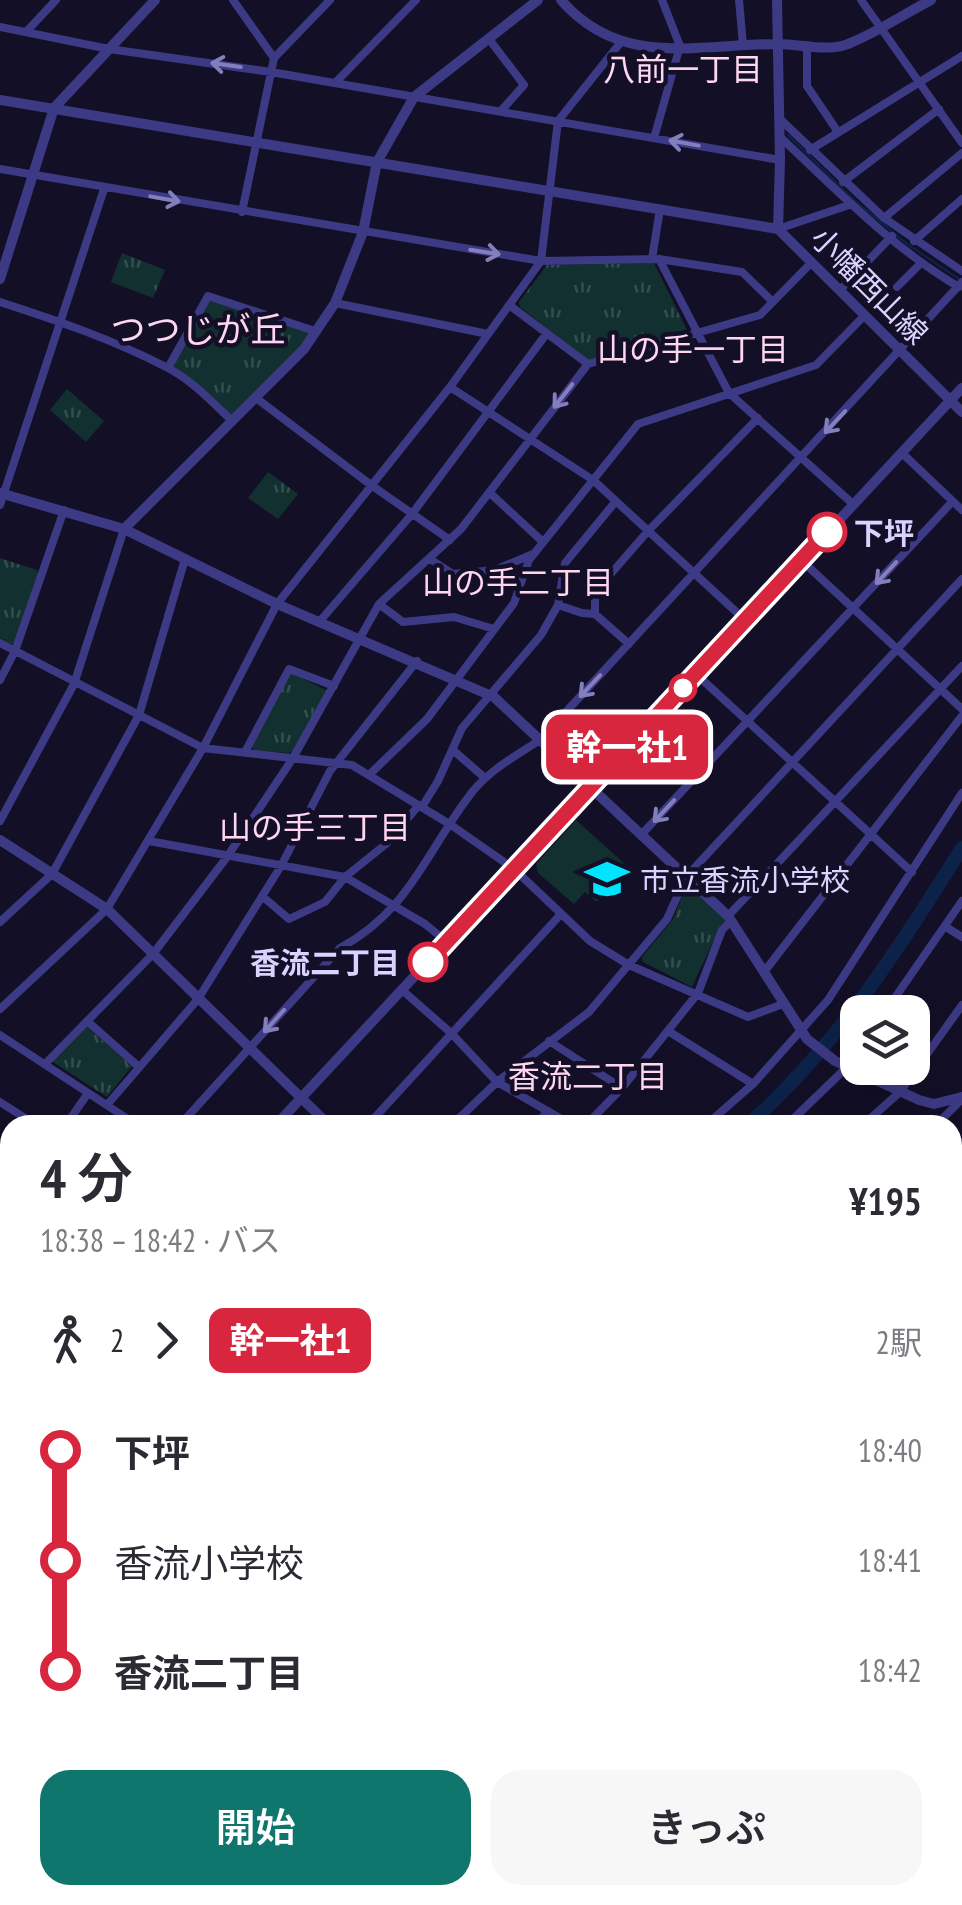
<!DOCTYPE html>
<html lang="ja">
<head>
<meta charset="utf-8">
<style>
	:root { --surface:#fff; --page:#f7f7f7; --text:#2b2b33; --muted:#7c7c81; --accent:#0f766e }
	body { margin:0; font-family:"PT Sans Narrow","Noto Sans JP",sans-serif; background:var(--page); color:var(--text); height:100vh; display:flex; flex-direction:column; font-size:38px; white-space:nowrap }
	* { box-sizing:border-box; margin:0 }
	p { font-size:32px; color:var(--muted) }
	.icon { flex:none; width:55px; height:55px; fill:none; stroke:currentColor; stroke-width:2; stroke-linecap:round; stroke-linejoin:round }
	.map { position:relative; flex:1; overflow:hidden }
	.side { position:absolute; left:0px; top:1115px; width:962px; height:790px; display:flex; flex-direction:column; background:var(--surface); border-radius:30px 30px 0 0; box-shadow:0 10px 40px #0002 }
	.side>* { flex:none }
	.badge { padding:0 20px; border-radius:15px; font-size:35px; line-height:65px }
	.buttons { position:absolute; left:840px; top:995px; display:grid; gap:20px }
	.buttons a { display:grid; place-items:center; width:90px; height:90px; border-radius:20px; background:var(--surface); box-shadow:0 10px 40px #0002; font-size:50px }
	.map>.badge { position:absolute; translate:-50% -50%; box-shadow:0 0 0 5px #fff }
	.legs { display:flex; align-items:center; gap:15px; height:110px; padding:0 40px; font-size:32px }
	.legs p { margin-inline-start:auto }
	.overview { display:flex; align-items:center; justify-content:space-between; height:170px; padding:0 40px }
	h1 { font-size:55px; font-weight:600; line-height:75px }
	.cta { display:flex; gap:20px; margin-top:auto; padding:20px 40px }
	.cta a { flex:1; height:115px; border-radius:30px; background:var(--accent); color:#fff; font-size:40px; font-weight:600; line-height:115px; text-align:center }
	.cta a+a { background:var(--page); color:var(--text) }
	ul { padding:0 40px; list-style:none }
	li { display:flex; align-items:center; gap:35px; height:110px; font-size:38px }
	li i { display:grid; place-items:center; width:15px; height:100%; margin:0 12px; background:currentColor }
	li i::after { content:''; width:25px; height:25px; margin:-12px; border:8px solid; border-radius:50%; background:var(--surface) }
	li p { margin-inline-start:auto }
	li:first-child i { background:linear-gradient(#0000 50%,currentColor 0) }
	li:last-child i { background:linear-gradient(currentColor 50%,#0000 0) }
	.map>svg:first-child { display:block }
	.grass { fill:#12302f }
	.park { fill:url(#park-tufts) }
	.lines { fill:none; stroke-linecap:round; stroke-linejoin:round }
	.stream { stroke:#0c2248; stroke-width:2.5 }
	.river { stroke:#0c2248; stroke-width:14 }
	.motorway-tunnel { stroke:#312d47; stroke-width:15; stroke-dasharray:15 8; stroke-linecap:butt }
	.minor { stroke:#3d3a85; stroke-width:8 }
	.tertiary { stroke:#3d3a85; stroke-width:10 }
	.secondary { stroke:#6f6bff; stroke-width:11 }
	.trunk { stroke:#e055d1; stroke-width:14 }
	.oneway { stroke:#837fbc }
	.line-1-casing { stroke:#fff; stroke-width:22 }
	.line-1 { stroke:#d7263d; stroke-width:15 }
	.stop-1-dot { fill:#fff; stroke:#d7263d; stroke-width:5 }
	.labels { text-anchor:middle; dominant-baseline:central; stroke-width:9; stroke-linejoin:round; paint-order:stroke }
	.street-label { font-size:30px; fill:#d9d4ff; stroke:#130f26 }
	.stop-label { font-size:30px; font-weight:bold; fill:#d9d4ff; stroke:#130f26; text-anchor:start }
	.poi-label { font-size:30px; fill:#d9d4ff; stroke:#130f26; text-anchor:start }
	.neighbourhood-label { font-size:32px; fill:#ffd6f0; stroke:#130f26 }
	.quarter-label { font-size:35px; fill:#ffd6f0; stroke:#130f26 }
</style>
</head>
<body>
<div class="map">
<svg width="962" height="1905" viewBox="0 0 962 1905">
	<defs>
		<pattern id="park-tufts" width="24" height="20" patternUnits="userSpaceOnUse" patternTransform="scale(2.5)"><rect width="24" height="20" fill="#12302f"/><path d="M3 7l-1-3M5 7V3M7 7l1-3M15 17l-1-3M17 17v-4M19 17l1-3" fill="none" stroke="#344d4e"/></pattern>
	</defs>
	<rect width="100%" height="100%" fill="#130f26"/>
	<path class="grass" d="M576,820L625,864L597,902L585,892L574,904L538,873L536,864Z"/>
	<path class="park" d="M122,253L165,270L153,298L111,282Z
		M654,263L687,330L684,335L588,360L520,307L519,302L547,265Z
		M208,296L315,331L232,421L168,368Z
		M67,389L104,421L86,442L50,410Z
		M268,472L298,494L278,519L248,498Z
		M0,558L37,570L38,574L15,643L11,644L0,638Z
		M291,673L328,691L295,749L289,753L255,750L251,746Z
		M686,887L692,888L727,919L719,929L692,987L643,962L642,957L673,919Z
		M87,1027L132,1066L107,1097L53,1062L52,1059Z"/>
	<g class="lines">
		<path class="stream" d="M788,135L855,201L907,244L959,279"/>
		<path class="river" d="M748,1125C838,1045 898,949 962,848
			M249,1905L252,1895"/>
		<path class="motorway-tunnel" d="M0,1477L10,1482
			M952,1790L962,1793"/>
		<path class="minor" d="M233,0L274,58
			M739,0L743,45
			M861,0L962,143
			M0,27L109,49L271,72L780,160
			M26,32L56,0
			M489,39L524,85L501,111
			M807,45V86L838,132
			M335,83L416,0
			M780,119L884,218L962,271
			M779,136C836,189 892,248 959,287
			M654,138L680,46L662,0
			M810,150L962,56
			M0,169L541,261L659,259L742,272L773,302
			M843,182L939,109
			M242,212L274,58L330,0
			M884,218L962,153
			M778,229L852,204
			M914,241L962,199
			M652,259L660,209
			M659,259L729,393L853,504
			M897,287L921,263
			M840,290L892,236
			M0,302C56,320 114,340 166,367C192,380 212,402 232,421
			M335,303L488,334
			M509,305L588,364
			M168,368L208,296L315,331
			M450,387L593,480L745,620
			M256,398L371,485L450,540
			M903,454L962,510
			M490,493L543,542
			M0,505L104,189
			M430,559L453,574L495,570L533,554
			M801,560L962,709
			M379,604L403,622L454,617L494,629
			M558,605L582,613L595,614L629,644
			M595,614V592L648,531L758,418
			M320,621L412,514L547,333
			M0,643L203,748L352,765L451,825L514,869L590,941L629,965L748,1017L783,1004
			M696,674L912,872
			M0,680L15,651L64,510
			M454,751L485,778
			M245,752L289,669L334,686
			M370,774L427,719L514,603L529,560L638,424L816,365L865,315
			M422,807L438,781L462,728L541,635L558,605L565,563L616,501
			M0,821L74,684L124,529
			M641,835L952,502
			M149,841L345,877L425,924L447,942
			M262,896L289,919L325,902L345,877L386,844L419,805
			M728,916L962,666
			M0,922L52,874L139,715L185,559
			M946,927L962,937
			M764,972L962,716
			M402,990L451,1033L497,1082L572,1125
			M0,1009L107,909L203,748L277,604L450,387L541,261L558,121L621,42
			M885,1012L962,901
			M87,1021L139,1067
			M668,1031L753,1084
			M0,1035L137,1125
			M549,1041L622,1088
			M45,1064L153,954L227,857L293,758L379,604L461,529L588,364L760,315L812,262
			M0,1102L36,1125
			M107,1105L198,999L281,866L330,771L417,661
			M66,1125L88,1093
			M180,1125L340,948C411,910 427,849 473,791C491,769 517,755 540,740L962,282
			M368,1125L561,914
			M452,1125L497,1082L589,1012L667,919L686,877L962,579
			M535,1125L548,1111
			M586,1125L622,1088L698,993L722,930L731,921
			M706,1125L753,1084L828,1000L962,793
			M787,1125L847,1067L858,1052
			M863,1125L900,1092L962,1005
			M936,1125L962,1099
			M952,1179L962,1168
			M952,1222L962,1230
			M0,1224L10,1209
			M0,1239L10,1245
			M0,1284L10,1291
			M0,1356L10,1360
			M952,1444L962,1436
			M0,1496L3,1498
			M952,1522L959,1511
			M952,1664L962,1668
			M0,1696L10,1700
			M952,1761L962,1763
			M0,1766L10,1739
			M952,1822L962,1826
			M404,1895L418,1905
			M531,1895L551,1905
			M629,1895L650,1905
			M894,1895L907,1905
			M17,1905L20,1895
			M81,1905L85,1895
			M221,1905L225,1895
			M278,1905L282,1895
			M351,1905L356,1895
			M596,1905L602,1895
			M719,1905L725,1895"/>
		<path class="tertiary" d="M561,0C621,69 697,44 779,44C799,44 830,52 848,44C876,33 904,14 931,0
			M777,0L780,160L778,229L962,412
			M0,100L778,229
			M0,279L54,108L155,0
			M0,493L124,529L277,604L494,697L728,916L807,1039L835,1061L919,1100L934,1104L962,1097
			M124,529L304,349L335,303L363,232L377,162L414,97L538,0
			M0,840L107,909L329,1125
			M276,1125L962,388
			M0,1579L10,1554
			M0,1851L10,1854
			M117,1895L144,1905"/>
		<path class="secondary" d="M952,1357L962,1345
			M952,1372L962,1361
			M952,1653L962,1629
			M826,1905L831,1895"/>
		<path class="trunk" d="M0,1462L10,1466
			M0,1486L10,1490
			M952,1777L962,1780
			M952,1799L962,1802
			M481,1905L490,1895
			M495,1905L504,1895"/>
	</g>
	<defs><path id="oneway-shaft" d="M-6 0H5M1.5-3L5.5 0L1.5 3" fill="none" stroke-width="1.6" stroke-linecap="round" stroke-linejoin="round" transform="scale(2.5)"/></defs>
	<g class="oneway">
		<use href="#oneway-shaft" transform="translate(226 65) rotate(-172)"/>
		<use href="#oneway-shaft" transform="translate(684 143) rotate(-170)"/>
		<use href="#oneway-shaft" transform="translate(165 199) rotate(10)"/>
		<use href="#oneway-shaft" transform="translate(485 252) rotate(9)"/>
		<use href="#oneway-shaft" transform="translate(563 396) rotate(128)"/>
		<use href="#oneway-shaft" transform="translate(835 422) rotate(133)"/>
		<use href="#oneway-shaft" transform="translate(886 573) rotate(133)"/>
		<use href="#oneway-shaft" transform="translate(590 686) rotate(133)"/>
		<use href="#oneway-shaft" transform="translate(664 811) rotate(133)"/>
		<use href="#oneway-shaft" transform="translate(274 1021) rotate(132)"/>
	</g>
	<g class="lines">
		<g class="line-1-casing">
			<path id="line-1" d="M428,962L827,532"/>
		</g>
		<use href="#line-1" class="line-1"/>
	</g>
	<defs>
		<g id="school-bare" transform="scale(3.45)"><path d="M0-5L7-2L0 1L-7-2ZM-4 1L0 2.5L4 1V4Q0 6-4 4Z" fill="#00e5ff" stroke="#130f26" stroke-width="2.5" paint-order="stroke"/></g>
	</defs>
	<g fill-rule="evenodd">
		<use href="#school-bare" x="607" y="879"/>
	</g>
	<g class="stop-1-dot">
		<circle cx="827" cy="532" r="18"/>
		<circle cx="683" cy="688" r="12"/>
		<circle cx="428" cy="962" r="18"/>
	</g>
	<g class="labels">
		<g class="street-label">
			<text transform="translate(870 285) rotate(45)">小幡西山線</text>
		</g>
		<g class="stop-label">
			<text x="854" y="532">下坪</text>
			<text x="400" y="962" text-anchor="end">香流二丁目</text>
		</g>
		<g class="poi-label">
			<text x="640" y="879">市立香流小学校</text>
		</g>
		<g class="neighbourhood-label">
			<text x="683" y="69">八前一丁目</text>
			<text x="693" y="349">山の手一丁目</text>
			<text x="518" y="582">山の手二丁目</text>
			<text x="315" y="827">山の手三丁目</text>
			<text x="588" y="1076">香流二丁目</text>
		</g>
		<g class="quarter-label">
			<text x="198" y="329">つつじが丘</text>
		</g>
	</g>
</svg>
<div class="buttons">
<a><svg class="icon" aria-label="layers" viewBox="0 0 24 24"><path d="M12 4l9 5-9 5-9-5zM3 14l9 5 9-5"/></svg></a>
</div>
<b class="badge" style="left:627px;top:747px;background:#d7263d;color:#fff">幹一社1</b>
<section class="side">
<div class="overview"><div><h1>4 分</h1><p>18:38 – 18:42 · バス</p></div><b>¥195</b></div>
<div class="legs"><svg class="icon" aria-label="walk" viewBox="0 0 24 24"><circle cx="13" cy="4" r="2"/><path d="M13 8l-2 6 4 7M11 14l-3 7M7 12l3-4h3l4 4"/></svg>2<svg class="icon" aria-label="forward" viewBox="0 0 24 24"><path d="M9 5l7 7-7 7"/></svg><b class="badge" style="background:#d7263d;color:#fff">幹一社1</b><p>2駅</p></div>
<ul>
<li><i style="color:#d7263d"></i><b>下坪</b><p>18:40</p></li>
<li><i style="color:#d7263d"></i><span>香流小学校</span><p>18:41</p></li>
<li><i style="color:#d7263d"></i><b>香流二丁目</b><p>18:42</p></li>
</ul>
<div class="cta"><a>開始</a><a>きっぷ</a></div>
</section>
</div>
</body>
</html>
